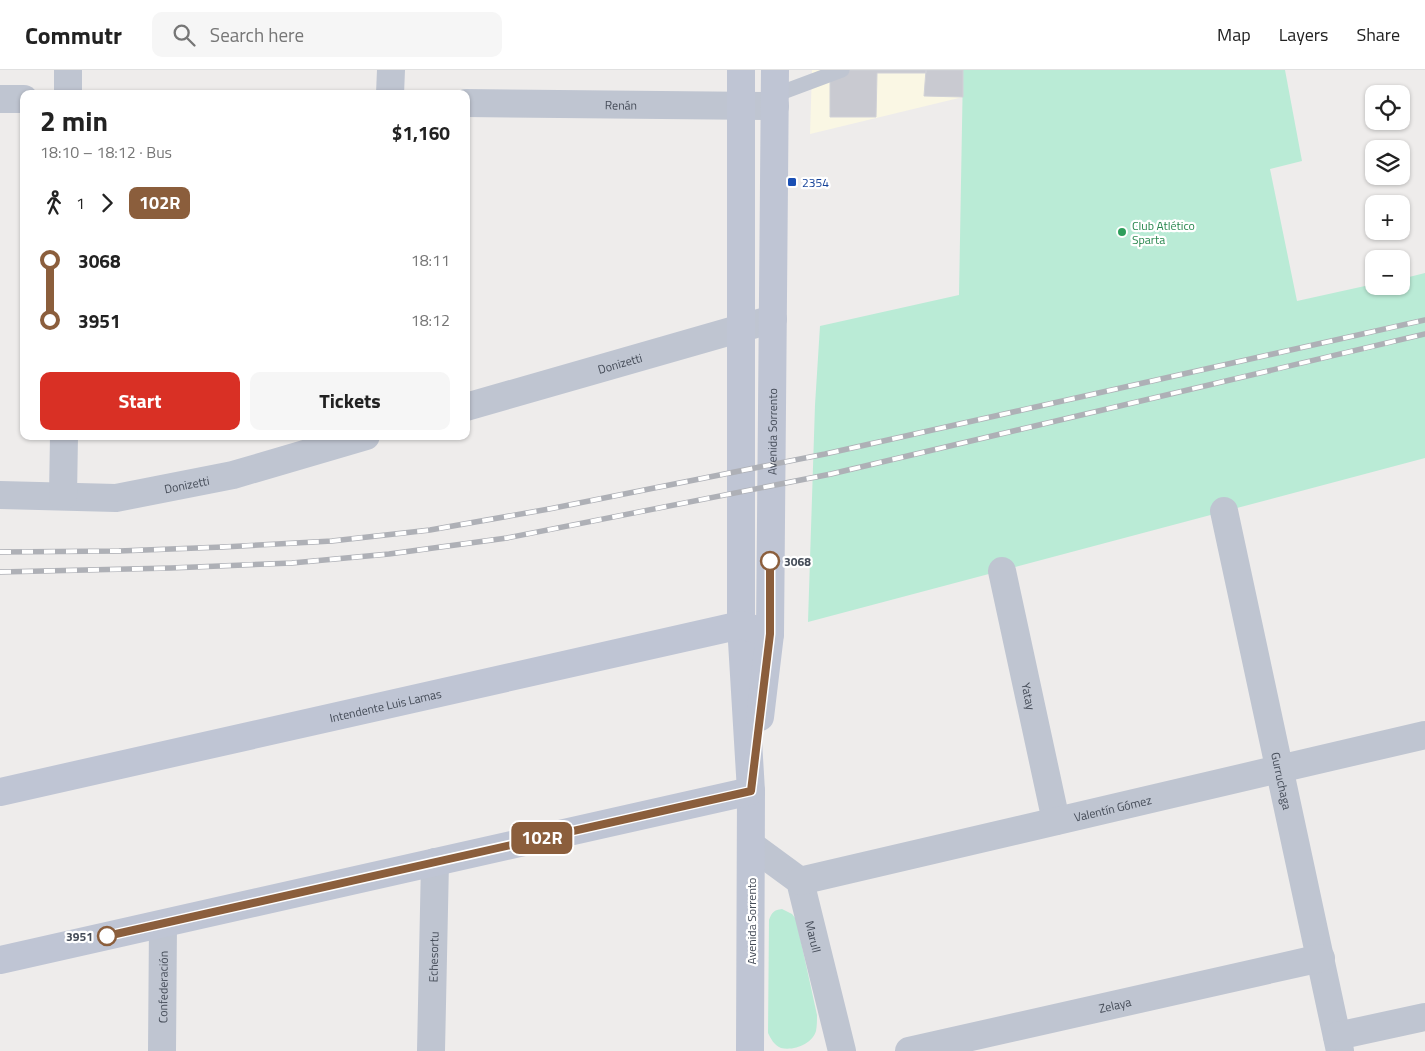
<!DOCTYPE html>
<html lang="en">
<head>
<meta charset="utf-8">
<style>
	:root { --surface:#fff; --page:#f6f6f6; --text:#222; --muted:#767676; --line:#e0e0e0; --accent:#d93025 }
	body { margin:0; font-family:"Titillium Web",sans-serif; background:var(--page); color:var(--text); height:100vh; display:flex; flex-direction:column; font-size:19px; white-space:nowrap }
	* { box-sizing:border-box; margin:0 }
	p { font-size:16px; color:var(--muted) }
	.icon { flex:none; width:28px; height:28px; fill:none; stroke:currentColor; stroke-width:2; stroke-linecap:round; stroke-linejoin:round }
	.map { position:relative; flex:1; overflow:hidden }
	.drawer { position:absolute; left:20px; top:20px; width:450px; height:350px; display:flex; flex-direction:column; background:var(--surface); border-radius:10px; box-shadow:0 1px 4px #0004 }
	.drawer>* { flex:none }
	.badge { padding:0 10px; border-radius:8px; font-size:18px; line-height:32px }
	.controls { position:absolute; left:1365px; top:15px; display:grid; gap:10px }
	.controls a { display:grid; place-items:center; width:45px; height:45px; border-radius:10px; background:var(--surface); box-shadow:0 1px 4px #0004; font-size:25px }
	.map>.badge { position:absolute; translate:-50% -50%; box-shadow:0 0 0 2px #fff }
	.legs { display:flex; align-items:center; gap:8px; height:55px; padding:0 20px; font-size:16px }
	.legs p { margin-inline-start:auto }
	.overview { display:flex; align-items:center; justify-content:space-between; height:85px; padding:0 20px }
	h1 { font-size:28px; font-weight:700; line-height:38px }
	.action { display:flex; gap:10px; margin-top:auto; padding:10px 20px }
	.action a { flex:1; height:58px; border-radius:10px; background:var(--accent); color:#fff; font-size:20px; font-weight:700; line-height:58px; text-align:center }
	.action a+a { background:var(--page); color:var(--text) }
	ul { padding:0 20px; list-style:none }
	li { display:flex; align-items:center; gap:18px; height:60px; font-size:19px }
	li i { display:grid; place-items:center; width:8px; height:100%; margin:0 6px; background:currentColor }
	li i::after { content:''; width:12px; height:12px; margin:-6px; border:4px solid; border-radius:50%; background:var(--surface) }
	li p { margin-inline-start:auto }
	li:first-child i { background:linear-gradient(#0000 50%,currentColor 0) }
	li:last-child i { background:linear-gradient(currentColor 50%,#0000 0) }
	header { display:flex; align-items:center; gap:30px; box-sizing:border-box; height:70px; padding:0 25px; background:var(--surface); border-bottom:1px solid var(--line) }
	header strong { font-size:24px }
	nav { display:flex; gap:28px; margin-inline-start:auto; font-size:18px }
	.search { width:350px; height:45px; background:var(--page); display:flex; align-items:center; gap:12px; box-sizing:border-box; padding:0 18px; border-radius:10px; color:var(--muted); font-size:19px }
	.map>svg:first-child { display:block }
	.commercial { fill:#faf7e4 }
	.green { fill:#baebd6 }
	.building { fill:#c9cad1; stroke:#d0d1d7 }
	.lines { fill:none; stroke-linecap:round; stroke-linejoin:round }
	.service { stroke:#bfc5d1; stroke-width:15 }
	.minor { stroke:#bfc5d1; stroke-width:28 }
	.secondary { stroke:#bfc5d4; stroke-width:28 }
	.rail-casing { stroke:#aeb0b6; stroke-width:5.5 }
	.rail { stroke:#fff; stroke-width:4; stroke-dasharray:11; stroke-linecap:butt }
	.line-1-casing { stroke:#fff; stroke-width:11 }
	.line-1 { stroke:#8b5e3c; stroke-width:8 }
	.transit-dot { fill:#1a4fb4; stroke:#fff; stroke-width:2 }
	.leisure-dot { fill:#2e9e5b; stroke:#fff; stroke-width:2 }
	.stop-1-dot { fill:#fff; stroke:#8b5e3c; stroke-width:2.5 }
	.labels { text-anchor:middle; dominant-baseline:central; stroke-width:4.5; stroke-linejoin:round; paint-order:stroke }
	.street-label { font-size:12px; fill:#454c58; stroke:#fff }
	.transit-label { font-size:12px; fill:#164399; stroke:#fff; text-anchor:start }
	.leisure-label { font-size:12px; fill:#27864d; stroke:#fff; text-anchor:start }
	.stop-label { font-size:12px; font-weight:bold; fill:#454c58; stroke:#fff; text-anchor:start }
</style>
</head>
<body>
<header>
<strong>Commutr</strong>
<div class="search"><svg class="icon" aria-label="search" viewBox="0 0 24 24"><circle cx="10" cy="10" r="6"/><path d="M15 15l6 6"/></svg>Search here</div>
<nav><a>Map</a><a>Layers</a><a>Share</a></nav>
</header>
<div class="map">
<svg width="1425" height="981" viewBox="0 0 1425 981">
	<rect width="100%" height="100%" fill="#eeeceb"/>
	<path class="commercial" d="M812,0H963V27L810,64Z"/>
	<path class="green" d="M963,0H1285L1302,91L1270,99L1297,231L1374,214V216H1401V209L1425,203V388L808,552L815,335L820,256L959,225Z
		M782,839L792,844L796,849L817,945C817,950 817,956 816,961C812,974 794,981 781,978C774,975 771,969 768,963L769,850C772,842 774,840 782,839Z"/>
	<path class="building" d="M830,0H926V3H877L876,47H830Z
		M926,0H963V27L924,26Z"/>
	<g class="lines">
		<path class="service" d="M775,25L842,0"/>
		<g class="minor">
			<path d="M68,24V0"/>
			<path d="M390,24L391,0"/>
			<path d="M0,29H24"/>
			<path id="s1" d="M466,33L775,36"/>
			<path id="s2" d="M466,337L773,249"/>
			<path id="s3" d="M0,425L116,428L233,405L366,366"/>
			<path d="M63,426L64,366"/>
			<path id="s4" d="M1224,441L1340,981"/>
			<path id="s5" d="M1002,501L1056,751"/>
			<path id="s6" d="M751,775L800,811L842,981"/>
			<path id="s7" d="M800,811L1425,665"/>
			<path d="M1337,966L1425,947"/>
			<path id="s8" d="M162,981L163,854"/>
			<path id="s9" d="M431,981L435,792"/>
			<path id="s10" d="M909,981L1321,888"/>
		</g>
		<g class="secondary">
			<path d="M741,0V555L751,721L750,981"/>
			<path id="s11" d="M760,647L770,564L775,0"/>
			<path id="s12" d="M0,722L741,555L770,564"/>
			<path d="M0,890L751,721"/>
		</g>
		<g class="rail-casing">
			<path id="rail" d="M0,482L119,481L223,477L332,471L430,460L549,439L825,384L1425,250
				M0,502L171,498L292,493L389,484L507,468L831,404L1425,264"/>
		</g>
		<use href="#rail" class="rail"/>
	</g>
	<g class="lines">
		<g class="line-1-casing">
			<path id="line-1" d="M107,866L751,721L770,564V491"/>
		</g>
		<use href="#line-1" class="line-1"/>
	</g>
	<rect class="transit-dot" x="787" y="107" width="10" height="10" rx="2.5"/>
	<circle class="leisure-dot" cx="1122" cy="162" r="5"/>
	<g class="stop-1-dot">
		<circle cx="770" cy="491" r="9"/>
		<circle cx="107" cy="866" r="9"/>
	</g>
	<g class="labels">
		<g class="street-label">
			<text stroke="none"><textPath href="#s1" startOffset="155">Renán</textPath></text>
			<text stroke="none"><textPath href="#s2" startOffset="160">Donizetti</textPath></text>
			<text stroke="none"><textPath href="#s11" startOffset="286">Avenida Sorrento</textPath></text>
			<text stroke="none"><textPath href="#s3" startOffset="188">Donizetti</textPath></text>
			<text stroke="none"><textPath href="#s5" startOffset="128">Yatay</textPath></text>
			<text stroke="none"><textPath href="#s12" startOffset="395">Intendente Luis Lamas</textPath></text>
			<text stroke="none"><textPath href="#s4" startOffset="276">Gurruchaga</textPath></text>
			<text stroke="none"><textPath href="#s7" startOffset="321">Valentín Gómez</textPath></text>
			<text transform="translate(751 851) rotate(-90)">Avenida Sorrento</text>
			<text stroke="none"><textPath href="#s6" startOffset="118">Marull</textPath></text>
			<text stroke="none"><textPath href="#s9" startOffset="94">Echesortu</textPath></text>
			<text stroke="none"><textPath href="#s8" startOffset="64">Confederación</textPath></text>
			<text stroke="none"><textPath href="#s10" startOffset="211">Zelaya</textPath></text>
		</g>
		<g class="transit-label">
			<text x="802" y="112">2354</text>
		</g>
		<g class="leisure-label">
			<text x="1132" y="155">Club Atlético<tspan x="1132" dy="14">Sparta</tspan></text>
		</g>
		<g class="stop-label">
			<text x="784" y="491">3068</text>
			<text x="93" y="866" text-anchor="end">3951</text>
		</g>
	</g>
</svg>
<div class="controls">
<a><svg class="icon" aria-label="locate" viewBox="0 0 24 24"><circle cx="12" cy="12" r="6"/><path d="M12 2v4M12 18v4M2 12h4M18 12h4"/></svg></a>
<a><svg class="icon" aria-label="layers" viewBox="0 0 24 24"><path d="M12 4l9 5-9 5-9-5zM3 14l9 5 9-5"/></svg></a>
<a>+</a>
<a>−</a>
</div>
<b class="badge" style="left:542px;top:768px;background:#8b5e3c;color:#fff">102R</b>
<section class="drawer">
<div class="overview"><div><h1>2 min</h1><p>18:10 – 18:12 · Bus</p></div><b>$1,160</b></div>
<div class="legs"><svg class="icon" aria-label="walk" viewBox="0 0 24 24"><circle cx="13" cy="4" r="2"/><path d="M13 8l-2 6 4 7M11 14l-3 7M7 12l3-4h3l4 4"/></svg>1<svg class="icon" aria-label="forward" viewBox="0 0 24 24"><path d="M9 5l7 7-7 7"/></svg><b class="badge" style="background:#8b5e3c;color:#fff">102R</b></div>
<ul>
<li><i style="color:#8b5e3c"></i><b>3068</b><p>18:11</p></li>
<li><i style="color:#8b5e3c"></i><b>3951</b><p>18:12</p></li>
</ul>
<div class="action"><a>Start</a><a>Tickets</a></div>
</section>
</div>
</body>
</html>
